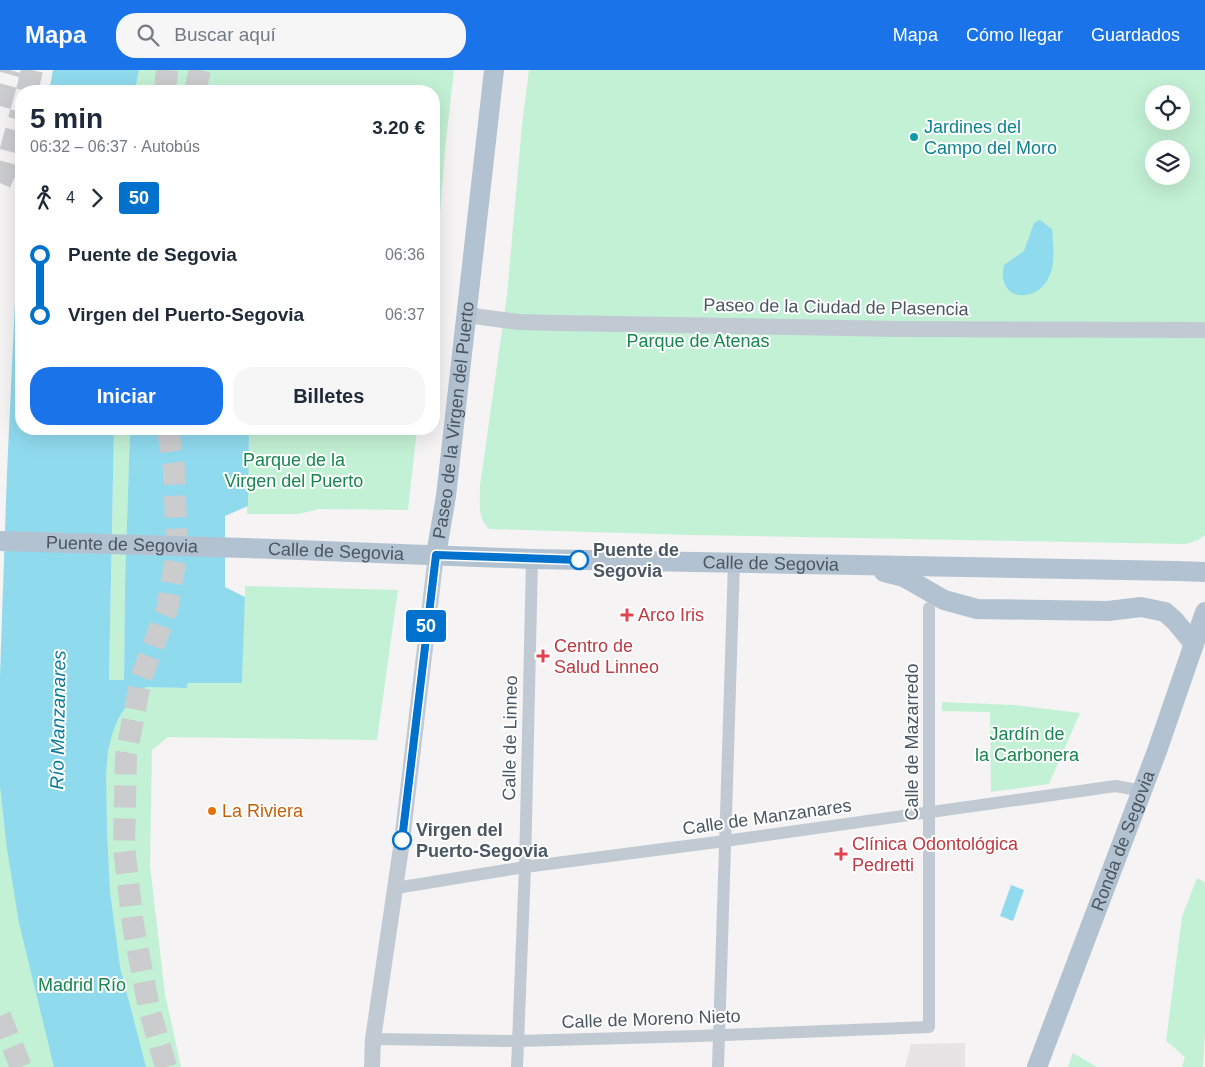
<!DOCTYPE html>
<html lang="es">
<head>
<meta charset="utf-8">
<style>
	:root { --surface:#fff; --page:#f6f6f7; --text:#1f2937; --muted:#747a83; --accent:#1a73e8 }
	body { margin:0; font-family:Helvetica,sans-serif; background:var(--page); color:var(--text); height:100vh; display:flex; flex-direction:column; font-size:19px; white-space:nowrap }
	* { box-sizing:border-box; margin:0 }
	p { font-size:16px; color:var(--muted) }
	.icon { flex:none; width:28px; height:28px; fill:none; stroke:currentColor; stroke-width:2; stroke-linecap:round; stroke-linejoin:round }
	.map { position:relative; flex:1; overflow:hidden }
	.panel { position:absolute; left:15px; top:15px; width:425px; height:350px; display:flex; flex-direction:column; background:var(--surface); border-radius:20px; box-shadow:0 5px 20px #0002 }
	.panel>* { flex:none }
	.badge { padding:0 10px; border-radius:4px; font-size:18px; line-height:32px }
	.buttons { position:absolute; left:1145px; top:15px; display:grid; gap:10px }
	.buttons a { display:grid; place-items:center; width:45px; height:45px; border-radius:50%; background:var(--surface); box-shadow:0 5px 20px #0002; font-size:25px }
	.map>.badge { position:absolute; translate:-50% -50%; box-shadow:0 0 0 2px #fff }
	.legs { display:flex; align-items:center; gap:8px; height:55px; padding:0 15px; font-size:16px }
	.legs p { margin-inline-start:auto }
	.head { display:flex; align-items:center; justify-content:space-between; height:85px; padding:0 15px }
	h1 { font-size:28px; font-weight:700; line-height:38px }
	.cta { display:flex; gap:10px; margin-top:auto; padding:10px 15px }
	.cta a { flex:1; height:58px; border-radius:20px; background:var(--accent); color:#fff; font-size:20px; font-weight:700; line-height:58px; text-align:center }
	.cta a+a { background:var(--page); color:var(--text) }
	ul { padding:0 15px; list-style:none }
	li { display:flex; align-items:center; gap:18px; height:60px; font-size:19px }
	li i { display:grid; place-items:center; width:8px; height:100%; margin:0 6px; background:currentColor }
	li i::after { content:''; width:12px; height:12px; margin:-6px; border:4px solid; border-radius:50%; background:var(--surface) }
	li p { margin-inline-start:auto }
	li:first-child i { background:linear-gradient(#0000 50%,currentColor 0) }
	li:last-child i { background:linear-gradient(currentColor 50%,#0000 0) }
	header { display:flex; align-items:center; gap:30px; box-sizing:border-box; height:70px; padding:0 25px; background:var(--accent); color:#fff }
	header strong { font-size:24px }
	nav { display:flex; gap:28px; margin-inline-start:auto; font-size:18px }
	.search { width:350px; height:45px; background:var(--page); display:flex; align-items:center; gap:12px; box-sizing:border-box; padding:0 18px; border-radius:20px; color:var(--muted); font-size:19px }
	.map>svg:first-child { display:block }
	.education { fill:#e6e4e5 }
	.green { fill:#c3f1d5; fill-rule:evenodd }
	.water { fill:#90daee }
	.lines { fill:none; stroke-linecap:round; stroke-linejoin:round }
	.motorway-tunnel { stroke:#caccce; stroke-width:22; stroke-dasharray:22 11; stroke-linecap:butt }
	.minor { stroke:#c1cad2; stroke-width:12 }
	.tertiary { stroke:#c1cad2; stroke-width:16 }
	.primary { stroke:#b3c2d1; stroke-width:20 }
	.primary-bridge { stroke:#b3c2d1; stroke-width:20 }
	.line-1-casing { stroke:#fff; stroke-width:11 }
	.line-1 { stroke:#0072ce; stroke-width:8 }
	.culture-dot { fill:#0f9aa8; stroke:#fff; stroke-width:2 }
	.stop-1-dot { fill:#fff; stroke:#0072ce; stroke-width:2.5 }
	.health-dot { fill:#e0444e; stroke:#fff; stroke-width:2 }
	.food-dot { fill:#e8710a; stroke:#fff; stroke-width:2 }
	.labels { text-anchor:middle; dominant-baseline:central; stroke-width:4; stroke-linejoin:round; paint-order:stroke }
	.culture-label { font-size:18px; fill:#0d838f; stroke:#fff; text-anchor:start }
	.street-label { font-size:18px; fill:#4a5661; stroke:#fff }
	.park-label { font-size:18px; fill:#17864f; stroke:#fff }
	.stop-label { font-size:18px; font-weight:bold; fill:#4a5661; stroke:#fff; text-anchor:start }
	.health-label { font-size:18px; fill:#be3a42; stroke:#fff; text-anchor:start }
	.food-label { font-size:18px; fill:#c56008; stroke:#fff; text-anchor:start }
	.water-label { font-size:19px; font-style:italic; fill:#0c7c9b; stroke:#fff }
</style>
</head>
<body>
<header>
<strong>Mapa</strong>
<div class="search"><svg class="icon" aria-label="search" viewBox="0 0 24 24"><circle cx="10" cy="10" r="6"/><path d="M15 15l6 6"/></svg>Buscar aquí</div>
<nav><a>Mapa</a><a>Cómo llegar</a><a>Guardados</a></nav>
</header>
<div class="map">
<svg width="1205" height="997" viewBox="0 0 1205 997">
	<rect width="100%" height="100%" fill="#f5f3f3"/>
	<path class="education" d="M965,973V997H905L911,974Z"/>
	<path class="green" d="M139,0H454L445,79L440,144L436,160L434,187V21H135Z
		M529,0H1205V465L1198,470L1186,474L691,465L489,459C477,447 480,432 480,416L507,225L522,55ZM1154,24H1181V51H1154ZM1154,79H1181V106H1154Z
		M114,359H130L125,513L124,610H109Z
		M249,359H417L408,440L320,439L298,444H247Z
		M245,516L398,520L377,670L168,667L152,680L150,796L165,924L181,997H0V612L187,618L188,613H242Z
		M942,632L1013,635L1080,643L1049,714L991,722L990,642L942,641Z
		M1197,808L1205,812V962L1203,997H1182L1185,987L1166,971L1182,847Z
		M1073,983L1097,997H1068Z"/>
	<path class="water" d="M53,0H139L135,21H49Z
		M1040,150L1052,159C1053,176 1056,194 1048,209C1038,229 1006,233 1003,207C1002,203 1004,199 1004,195L1024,181L1034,153Z
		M21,178V359H114L109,610H124L125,513L130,359H249L248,436L225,446V517L245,527L242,613H188L187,618L146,617L138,623L130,630L118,649L112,665L108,681L106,705L107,763L110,822L120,897L146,997H54L19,853L7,779L0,716V606L7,402L16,210Z
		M1011,815L1024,820L1013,851L1000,846Z"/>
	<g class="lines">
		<path class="motorway-tunnel" d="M27,21L32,0
			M165,21L167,0
			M195,21L200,0
			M0,36L10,0
			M0,113L5,102L21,42
			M0,946L21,997
			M166,997L149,938L133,855L124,777L126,686L141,608L167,540L177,481L174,398L168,359"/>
		<path class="minor" d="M396,818L525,797L725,771L1116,716L1142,721
			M373,969L518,971L698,966L929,957V538
			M517,997L525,797L532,489
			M718,997L734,492"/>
		<path class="tertiary" d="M466,245L519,252L557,253L900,259L1205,260
			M372,997L373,969L402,771L436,485"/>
		<g class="primary">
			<path id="s1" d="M246,478L532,489L1176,501L1205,502"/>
			<path id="s2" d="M436,485L446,426L494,0"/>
			<path d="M884,502L904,507L944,530L977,539L1108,541L1141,537L1165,542L1175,551L1194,574"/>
			<path id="s3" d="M1037,997L1157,681L1205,542"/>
		</g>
		<path class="primary-bridge" id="s4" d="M0,471L246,478"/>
	</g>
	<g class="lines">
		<g class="line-1-casing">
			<path id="line-1" d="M402,770L436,485L579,490"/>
		</g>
		<use href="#line-1" class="line-1"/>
	</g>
	<circle class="culture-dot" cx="914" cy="67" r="5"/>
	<g class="stop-1-dot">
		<circle cx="579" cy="490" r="9"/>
		<circle cx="402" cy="770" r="9"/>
	</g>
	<g class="health-dot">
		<path d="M624.5 537.5h5v5h5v5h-5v5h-5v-5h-5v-5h5z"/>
		<path d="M540.5 578.5h5v5h5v5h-5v5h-5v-5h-5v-5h5z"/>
		<path d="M838.5 776.5h5v5h5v5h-5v5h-5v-5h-5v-5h5z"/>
	</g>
	<circle class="food-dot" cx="212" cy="741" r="5"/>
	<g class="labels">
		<g class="culture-label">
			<text x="924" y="57">Jardines del<tspan x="924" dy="21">Campo del Moro</tspan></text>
		</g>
		<g class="street-label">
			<text transform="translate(836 237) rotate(1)">Paseo de la Ciudad de Plasencia</text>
			<text stroke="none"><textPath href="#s2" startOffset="136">Paseo de la Virgen del Puerto</textPath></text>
			<text stroke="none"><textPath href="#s4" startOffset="122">Puente de Segovia</textPath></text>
			<text stroke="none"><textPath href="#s1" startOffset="90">Calle de Segovia</textPath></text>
			<text stroke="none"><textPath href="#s1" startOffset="525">Calle de Segovia</textPath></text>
			<text transform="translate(510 668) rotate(-89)">Calle de Linneo</text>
			<text transform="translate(912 672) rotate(-90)">Calle de Mazarredo</text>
			<text transform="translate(767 747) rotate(-8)">Calle de Manzanares</text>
			<text stroke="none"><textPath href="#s3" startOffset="242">Ronda de Segovia</textPath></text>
			<text transform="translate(651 949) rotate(-2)">Calle de Moreno Nieto</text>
		</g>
		<g class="park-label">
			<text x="698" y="271">Parque de Atenas</text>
			<text x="294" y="390">Parque de la<tspan x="294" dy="21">Virgen del Puerto</tspan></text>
			<text x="1027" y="664">Jardín de<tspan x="1027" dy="21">la Carbonera</tspan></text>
			<text x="82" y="915">Madrid Río</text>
		</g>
		<g class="stop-label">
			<text x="593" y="480">Puente de<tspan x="593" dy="21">Segovia</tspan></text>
			<text x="416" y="760">Virgen del<tspan x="416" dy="21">Puerto-Segovia</tspan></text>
		</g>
		<g class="health-label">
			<text x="638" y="545">Arco Iris</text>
			<text x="554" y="576">Centro de<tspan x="554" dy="21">Salud Linneo</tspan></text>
			<text x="852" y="774">Clínica Odontológica<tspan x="852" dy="21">Pedretti</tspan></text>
		</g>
		<g class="food-label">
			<text x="222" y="741">La Riviera</text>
		</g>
		<g class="water-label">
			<text transform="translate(58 650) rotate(-89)">Río Manzanares</text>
		</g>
	</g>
</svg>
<div class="buttons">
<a><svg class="icon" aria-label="locate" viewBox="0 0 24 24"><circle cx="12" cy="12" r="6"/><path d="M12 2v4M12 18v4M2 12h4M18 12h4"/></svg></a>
<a><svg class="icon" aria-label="layers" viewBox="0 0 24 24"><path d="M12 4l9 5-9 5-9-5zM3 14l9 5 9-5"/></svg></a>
</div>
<b class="badge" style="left:426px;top:556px;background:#0072ce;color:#fff">50</b>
<section class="panel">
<div class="head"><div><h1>5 min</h1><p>06:32 – 06:37 · Autobús</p></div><b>3.20 €</b></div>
<div class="legs"><svg class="icon" aria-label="walk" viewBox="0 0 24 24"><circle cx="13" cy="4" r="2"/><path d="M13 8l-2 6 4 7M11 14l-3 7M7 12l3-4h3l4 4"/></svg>4<svg class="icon" aria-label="forward" viewBox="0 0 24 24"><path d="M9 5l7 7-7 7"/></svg><b class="badge" style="background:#0072ce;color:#fff">50</b></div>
<ul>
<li><i style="color:#0072ce"></i><b>Puente de Segovia</b><p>06:36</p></li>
<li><i style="color:#0072ce"></i><b>Virgen del Puerto-Segovia</b><p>06:37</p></li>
</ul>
<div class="cta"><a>Iniciar</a><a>Billetes</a></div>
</section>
</div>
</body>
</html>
